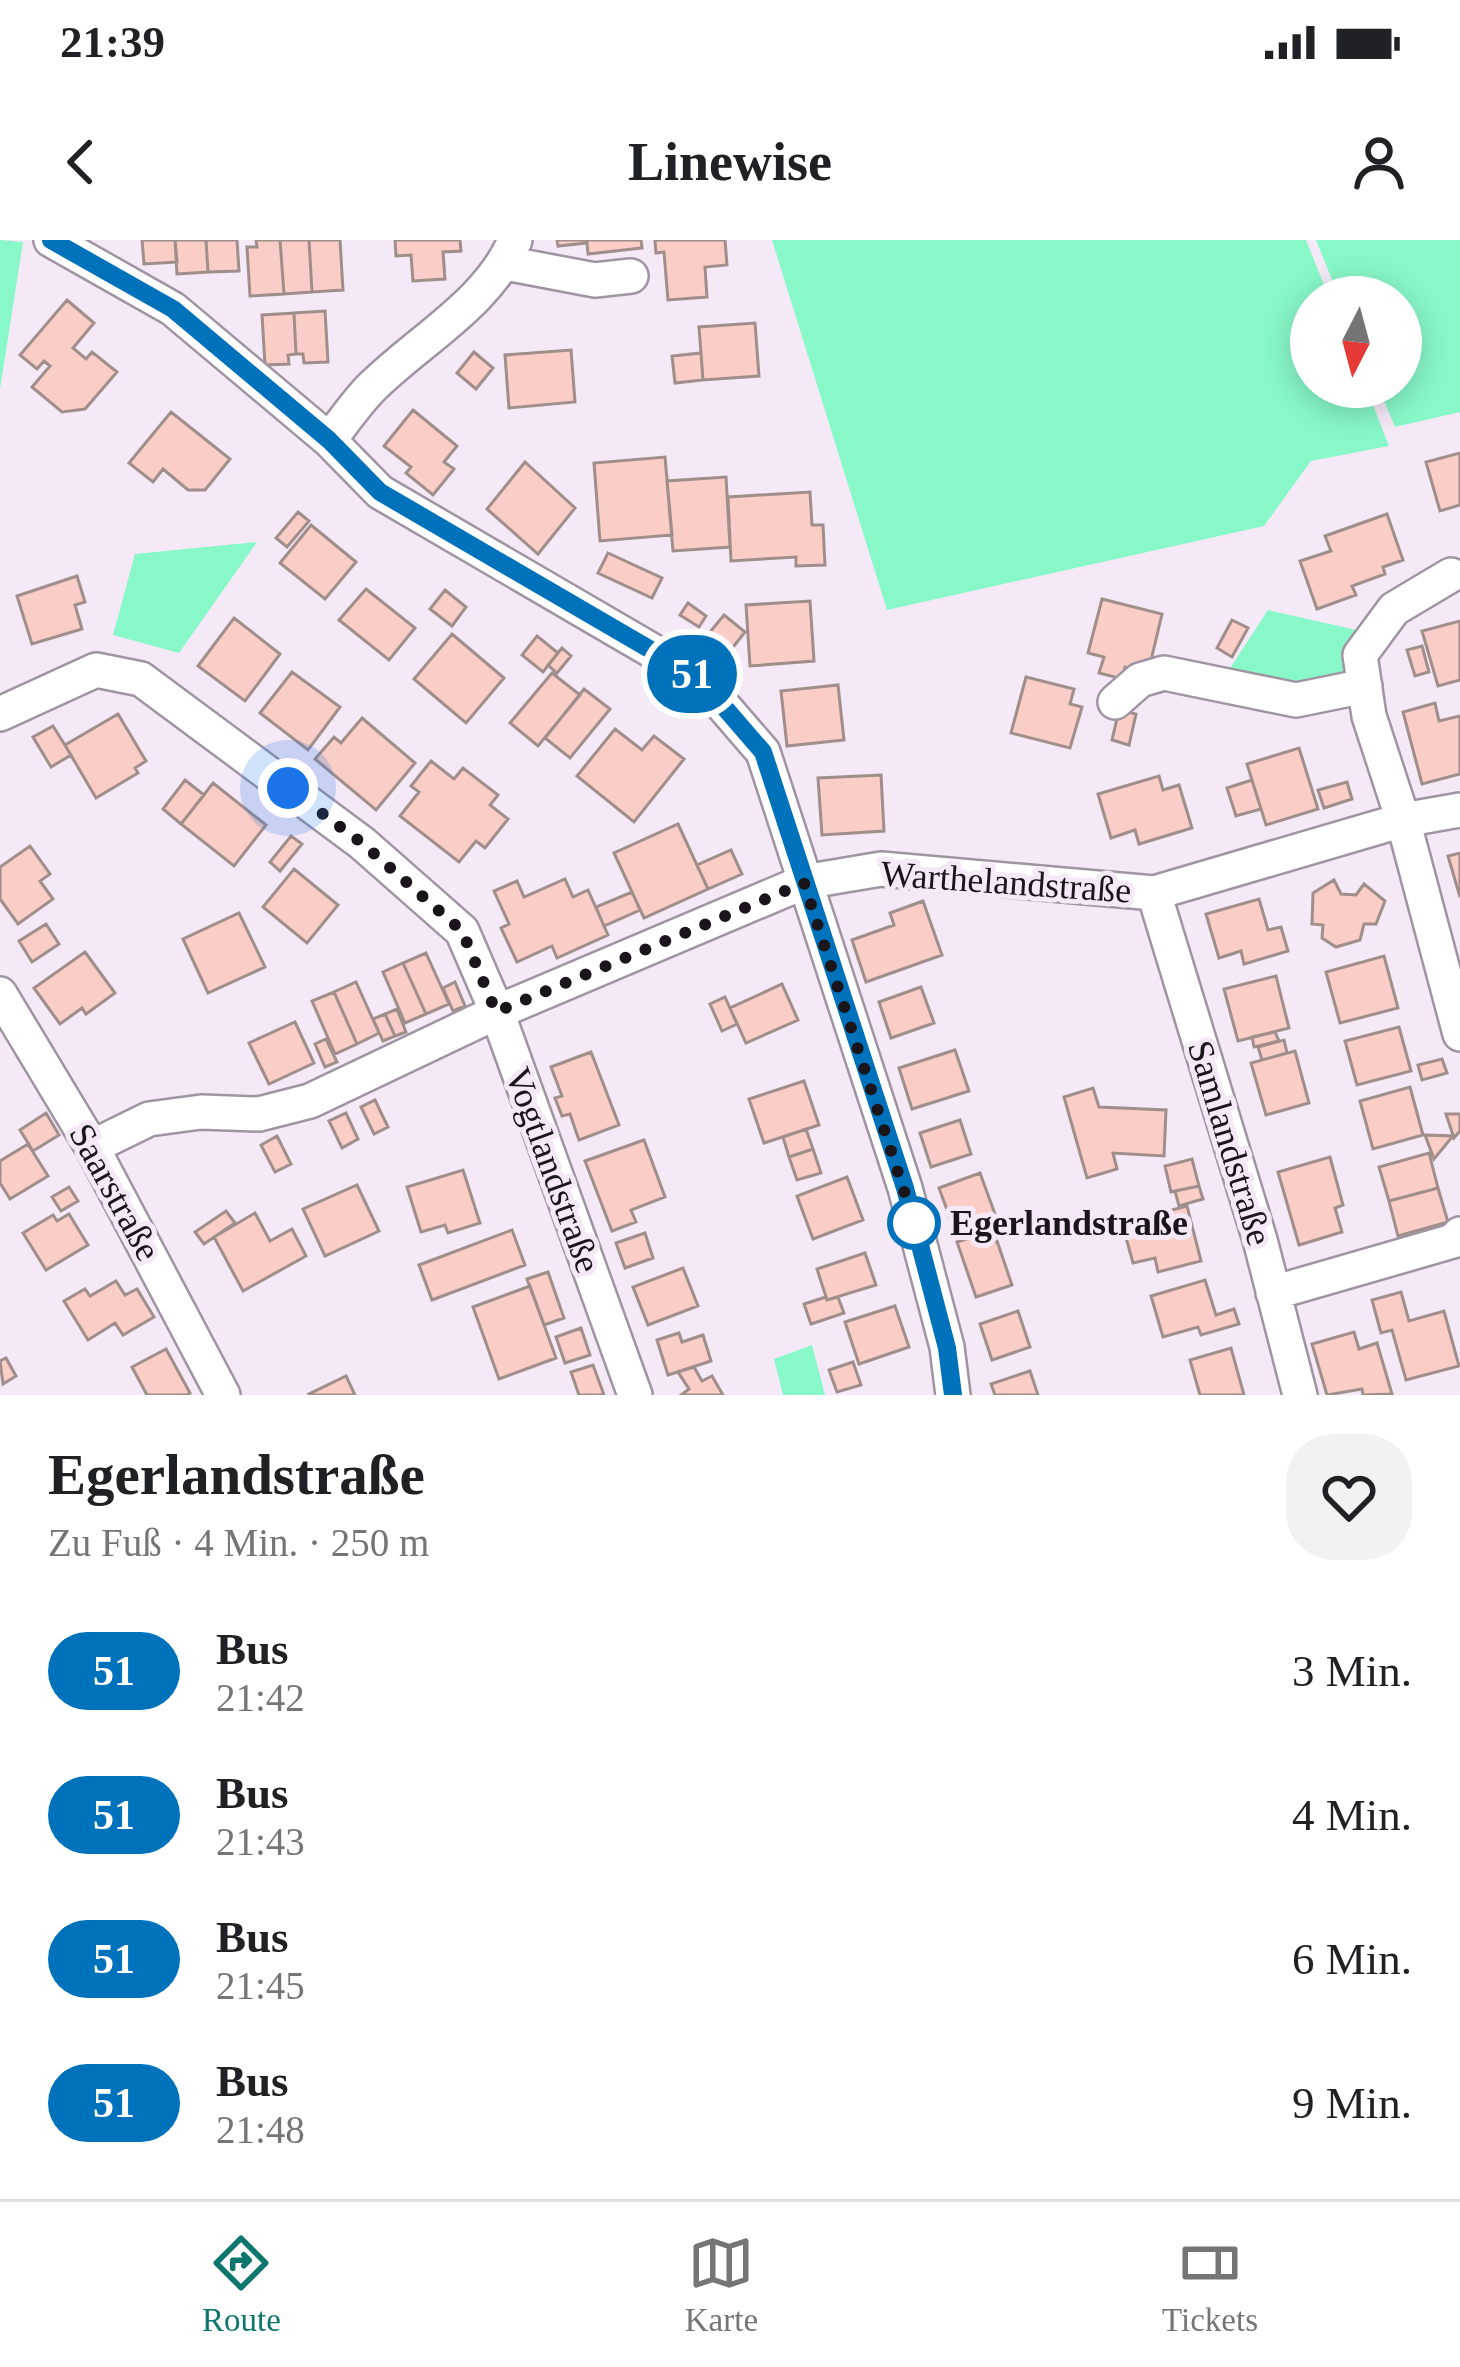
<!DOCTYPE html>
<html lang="de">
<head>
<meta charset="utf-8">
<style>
	:root { --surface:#fff; --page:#f2f2f2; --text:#202124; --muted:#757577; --line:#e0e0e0; --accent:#0f766e }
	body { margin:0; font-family:"Times New Roman",serif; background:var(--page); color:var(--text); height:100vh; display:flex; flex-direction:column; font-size:45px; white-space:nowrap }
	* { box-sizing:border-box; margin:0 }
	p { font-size:39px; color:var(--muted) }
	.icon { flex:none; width:66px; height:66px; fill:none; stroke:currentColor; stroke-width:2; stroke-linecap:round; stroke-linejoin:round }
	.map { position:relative; height:1155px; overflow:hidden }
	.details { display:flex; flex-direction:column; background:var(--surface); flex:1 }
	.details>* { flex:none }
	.badge { padding:0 24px; border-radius:39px; font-size:42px; line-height:78px }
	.needle { width:78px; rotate:186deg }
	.buttons { position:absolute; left:1290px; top:36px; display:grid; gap:24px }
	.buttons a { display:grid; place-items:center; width:132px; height:132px; border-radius:50%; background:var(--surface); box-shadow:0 6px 30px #0003; font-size:60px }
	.you { position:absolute; width:60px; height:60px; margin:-30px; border:9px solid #fff; border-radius:50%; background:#1a73e8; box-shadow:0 0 0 18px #1a73e833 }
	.map>.badge { position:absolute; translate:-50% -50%; box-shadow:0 0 0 6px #fff }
	.round { display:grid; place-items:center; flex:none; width:126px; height:126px; border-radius:48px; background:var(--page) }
	.overview { display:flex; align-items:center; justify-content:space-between; height:204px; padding:0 48px }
	h1 { font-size:57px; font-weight:700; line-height:90px }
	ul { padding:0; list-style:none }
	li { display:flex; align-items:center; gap:36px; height:144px; padding:0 48px }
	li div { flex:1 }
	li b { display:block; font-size:45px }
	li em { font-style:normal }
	li .badge { min-width:132px; font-weight:700; text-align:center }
	.status { display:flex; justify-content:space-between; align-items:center; height:84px; padding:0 60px; background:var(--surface); direction:ltr }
	.status svg { height:33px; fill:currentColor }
	header { display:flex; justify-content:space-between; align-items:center; height:156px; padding:0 48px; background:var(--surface); font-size:54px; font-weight:700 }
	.dock { display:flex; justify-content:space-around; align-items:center; height:168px; border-top:3px solid var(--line); background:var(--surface); font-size:33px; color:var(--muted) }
	.dock a { display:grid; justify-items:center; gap:6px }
	.dock .selected { color:var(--accent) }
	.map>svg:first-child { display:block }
	.green { fill:#88f8c9 }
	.building { fill:#facdc6; stroke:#a08e8b; stroke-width:3 }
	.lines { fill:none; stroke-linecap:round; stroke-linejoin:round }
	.minor-casing { stroke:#9f94a1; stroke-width:38 }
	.minor { stroke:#fff; stroke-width:33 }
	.line-casing { stroke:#fff; stroke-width:27 }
	.line { stroke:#0072bc; stroke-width:18 }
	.walk { stroke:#19151a; stroke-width:12; stroke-dasharray:0 21.6 }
	.stop-dot { fill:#fff; stroke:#0072bc; stroke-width:6 }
	.labels { text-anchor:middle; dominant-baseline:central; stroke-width:10; stroke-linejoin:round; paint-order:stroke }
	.street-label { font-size:36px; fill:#19151a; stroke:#f5e9f7 }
	.stop-label { font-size:36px; font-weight:bold; fill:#19151a; stroke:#f5e9f7; text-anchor:start }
</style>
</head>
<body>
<div class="status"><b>21:39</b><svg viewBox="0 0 49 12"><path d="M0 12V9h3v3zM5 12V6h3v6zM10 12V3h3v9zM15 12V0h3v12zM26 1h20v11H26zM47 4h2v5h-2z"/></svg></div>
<header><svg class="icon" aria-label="back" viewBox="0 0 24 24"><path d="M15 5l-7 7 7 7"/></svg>Linewise<svg class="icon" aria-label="person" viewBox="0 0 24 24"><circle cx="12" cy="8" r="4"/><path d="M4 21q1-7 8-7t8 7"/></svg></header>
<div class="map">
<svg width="1460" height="1155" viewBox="0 0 1460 1155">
	<rect width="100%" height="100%" fill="#f5e9f7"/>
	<path class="green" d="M0,0L23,2L0,149Z
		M772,0H1306L1329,57H1311V147H1366L1389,206L1311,221L1264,286L887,370Z
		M1316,0H1460V172L1395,187L1378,147H1401V57H1339Z
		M257,302L179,413L113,395L135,314Z
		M1268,370L1365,392L1358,440L1297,453L1223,439Z
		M812,1105L825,1155H783L774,1119Z"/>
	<path class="building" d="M142,0H175L177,22L144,24Z
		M175,0H206L208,32L177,34Z
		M206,0H237L239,31L208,32Z
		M256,0H280L284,54L250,56L247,7H257Z
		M280,0H309L312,52L284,54Z
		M309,0H340L343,50L312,52Z
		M395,0H460L461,11L443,12L445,39L413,41L411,15L396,16Z
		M557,0H641L642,8L588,14L587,3L558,6Z
		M655,0H725L727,25L705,27L707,57L668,60L664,12L656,13Z
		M67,60L94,83L73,108L86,119L92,112L117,132L85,169L62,172L32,147L50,126L44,121L37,129L20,115Z
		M325,71L328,122L304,123L303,114H296L294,73Z
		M294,73L296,114L288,115L289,124L265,125L262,75Z
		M755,83L759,136L703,140L699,87Z
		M571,110L575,162L509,168L505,115Z
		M474,112L493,128L476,149L457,133Z
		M701,113L703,140L675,143L672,116Z
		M413,170L457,206L444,222L454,229L433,255L406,233L411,227L384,206Z
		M171,172L230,219L205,250H188L163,229L153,242L129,223Z
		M1460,213V265L1440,271L1426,222Z
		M665,217L672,295L600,301L594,223Z
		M525,222L575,268L538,314L487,269Z
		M726,237L730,307L673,311L667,241Z
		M810,252L812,285H823L825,325L796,326V317L731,321L728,257Z
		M298,272L309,281L287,307L276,298Z
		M1387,274L1403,320L1383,327L1385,334L1352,346L1356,355L1317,369L1300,321L1331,311L1325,296Z
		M311,285L356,322L325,359L280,323Z
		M608,313L662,338L652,358L598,333Z
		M77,336L85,362L75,365L82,389L32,404L17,356Z
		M366,349L415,388L389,420L339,380Z
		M445,350L466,367L452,386L430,369Z
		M1102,359L1162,374L1148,433L1125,427L1122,439L1099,433L1104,417L1088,413Z
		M810,361L814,421L750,426L746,365Z
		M688,363L706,376L699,387L680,375Z
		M724,375L745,392L726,416L705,398Z
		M234,378L280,414L245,461L198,426Z
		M1232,380L1248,388L1232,417L1217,408Z
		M1460,381V440L1438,446L1422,391Z
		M452,394L504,438L466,483L414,439Z
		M537,396L558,413L543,432L522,415Z
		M1422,406L1429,432L1415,436L1407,410Z
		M562,408L571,416L557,433L548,425Z
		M292,432L340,467L308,510L260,473Z
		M552,433L580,455L538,506L510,483Z
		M1026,437L1074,449L1070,464L1082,467L1070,508L1011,493Z
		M838,445L844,500L787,506L781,451Z
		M584,449L610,469L570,518L545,498Z
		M1435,463L1439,481L1460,476V534L1422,544L1403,472Z
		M1119,470L1136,474L1129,505L1112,500Z
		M118,474L146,521L135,528L138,533L96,558L65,505Z
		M362,478L415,523L376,570L315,519L334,497L341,503Z
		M53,486L71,515L51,527L33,497Z
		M615,489L642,510L654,496L684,519L634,582L577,536Z
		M1299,508L1318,569L1266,585L1247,524Z
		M431,521L454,539L463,528L498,555L490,565L508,579L485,608L476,601L459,622L400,576L419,552L411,546Z
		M881,535L884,591L822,595L818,538Z
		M1159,536L1163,550L1179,545L1192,588L1139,604L1135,590L1111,598L1098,554Z
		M185,540L204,555L181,584L163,569Z
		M1252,540L1261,569L1236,576L1227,548Z
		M1347,542L1352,559L1324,568L1318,550Z
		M213,543L266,585L234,626L181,584Z
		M678,584L708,649L644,678L614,613Z
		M291,596L302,604L280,631L270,622Z
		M30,606L50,634L40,641L53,659L18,684L0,659V627Z
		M731,610L742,634L708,649L697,625Z
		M1460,613V657L1448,616Z
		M294,629L338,665L307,703L263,667Z
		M565,639L573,657L588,650L608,695L557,718L552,706L517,722L501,688L509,684L494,651L517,641L524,657Z
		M1334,640L1341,654L1356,655L1364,644L1385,661L1376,684H1364L1360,700L1336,707L1322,698L1323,685L1312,684L1313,653Z
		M632,652L640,670L604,686L596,667Z
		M1259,659L1268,690L1281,687L1288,711L1244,724L1241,711L1219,718L1206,674Z
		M923,661L942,715L866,742L852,700L894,685L890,673Z
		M239,673L265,727L208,753L183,699Z
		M46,684L59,704L32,722L19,701Z
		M85,712L115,753L86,774L82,768L60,784L34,748Z
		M426,713L449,764L426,774L403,723Z
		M1384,716L1398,768L1340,783L1326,732Z
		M403,723L426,774L405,783L383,732Z
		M1276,736L1289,788L1238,801L1224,749Z
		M356,742L379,793L357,804L334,752Z
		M455,742L465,766L453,771L443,748Z
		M782,744L798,780L746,803L730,768Z
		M921,747L934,783L891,798L879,762Z
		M334,752L357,804L335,814L312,761Z
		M725,757L737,784L722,791L710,764Z
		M397,769L406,792L395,796L385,774Z
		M385,774L395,796L383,801L373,779Z
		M295,782L314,823L269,844L249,803Z
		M1399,787L1411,831L1357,845L1345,801Z
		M1275,792L1279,801L1254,807L1252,797Z
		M326,799L337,822L325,827L315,804Z
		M1284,800L1287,813L1262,820L1258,807Z
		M955,810L969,851L912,869L899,828Z
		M1295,811L1309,863L1266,875L1251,823Z
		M591,812L619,885L579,900L570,874L562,876L555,858L562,856L551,827Z
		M1442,819L1447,833L1422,840L1418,825Z
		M804,841L819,885L764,903L749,859Z
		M1410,847L1423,895L1373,909L1360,861Z
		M1093,848L1099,867L1166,870L1164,916L1113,913L1117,929L1087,938L1064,857Z
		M375,860L388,887L374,894L361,867Z
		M46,873L59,895L33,911L20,890Z
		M346,873L358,899L342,908L329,881Z
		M1446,874H1460V891L1454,898Z
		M960,880L971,914L931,927L920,893Z
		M806,889L813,909L789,917L783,897Z
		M1425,895L1453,896L1434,919Z
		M277,896L291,924L275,932L261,905Z
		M644,900L665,957L631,970L636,982L612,991L585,921Z
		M28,904L48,936L10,959L0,943V921Z
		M813,909L821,933L797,940L789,917Z
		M1429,913L1438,948L1389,961L1379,927Z
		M1330,917L1343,965L1335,968L1342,992L1299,1005L1278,932Z
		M1192,919L1199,946L1171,952L1165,926Z
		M463,930L480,983L448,993L445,985L421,992L407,947Z
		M980,933L995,974L954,989L939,948Z
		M847,937L863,980L813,999L797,956Z
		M357,945L379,991L325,1016L303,969Z
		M1199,946L1203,959L1179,966L1175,951Z
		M69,947L78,961L61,971L52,957Z
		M1438,948L1448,982L1398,996L1389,961Z
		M1187,966L1201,1021L1158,1032L1155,1018L1133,1023L1122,983Z
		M226,971L235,983L204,1004L195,992Z
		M255,973L270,1001L292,989L306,1016L243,1051L214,997Z
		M69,974L88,1005L46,1030L23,993L53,975L57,981Z
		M512,990L525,1025L432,1060L419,1025Z
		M645,993L653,1018L625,1028L616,1003Z
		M981,994L985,1005L997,1001L1012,1045L976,1057L957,1002Z
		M865,1013L876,1045L827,1060L817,1029Z
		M683,1028L698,1066L648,1085L633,1047Z
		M548,1032L564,1078L544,1085L527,1039Z
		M1205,1040L1216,1075L1234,1069L1239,1084L1201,1095L1198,1087L1163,1097L1151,1056Z
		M116,1041L125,1055L137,1049L154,1077L123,1095L115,1083L88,1100L64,1061L85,1049L90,1056Z
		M530,1046L556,1118L499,1139L473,1067Z
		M1401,1052L1409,1081L1444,1071L1459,1126L1406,1140L1392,1090L1381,1093L1372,1060Z
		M826,1057L827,1060L838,1057L844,1073L811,1084L804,1064Z
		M895,1066L909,1107L859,1124L845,1082Z
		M1018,1071L1030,1107L992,1120L980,1084Z
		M581,1088L590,1115L565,1123L556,1097Z
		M1354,1092L1359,1109L1377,1103L1392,1154L1363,1155L1362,1149L1327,1155L1312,1104Z
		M679,1093L682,1102L703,1095L711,1121L668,1135L657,1100Z
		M1231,1108L1244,1155H1200L1190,1120Z
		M166,1109L190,1153L187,1155H147L132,1127Z
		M6,1118L16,1136L3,1144L0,1121Z
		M853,1122L861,1145L837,1152L829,1130Z
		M593,1125L604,1155H579L571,1132Z
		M694,1127L702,1141L712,1136L723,1155H681L689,1149L678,1132Z
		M1030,1131L1038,1155H995L991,1144Z
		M346,1136L355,1155H310L309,1154Z"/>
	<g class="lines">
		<g class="minor-casing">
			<path id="minor" d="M51,0L173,69L329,200L380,252L699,438L763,512L905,948L947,1107L953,1155
				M505,23L595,40L631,36
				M329,200C343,183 356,163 371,148C418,101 489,63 515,0
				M1451,335L1394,369L1360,415L1369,476L1403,580L1460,794
				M1115,462L1140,440L1164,433L1296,460L1365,446
				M0,474L96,430L141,439L362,603L462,691L497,772L635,1155
				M1154,653L1260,1000L1300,1155
				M0,754L92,907L223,1155
				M92,907L149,879L201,872L259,874L310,861L497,772L804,642L881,629L1154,653L1403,580L1460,570
				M1273,1053L1453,1001L1460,994"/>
		</g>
		<use href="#minor" class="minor"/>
	</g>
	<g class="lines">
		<g class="line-casing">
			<path id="line" d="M51,0L173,69L329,200L380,252L699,438L763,512L905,948L947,1108L953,1155"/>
		</g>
		<use href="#line" class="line"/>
		<path class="walk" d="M288,548L362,603L462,691L496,772L804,643L916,988L914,983"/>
	</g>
	<circle class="stop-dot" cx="914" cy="983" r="24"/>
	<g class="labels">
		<g class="street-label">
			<text transform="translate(1006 642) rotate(4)">Warthelandstraße</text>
			<text transform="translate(1230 903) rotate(73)">Samlandstraße</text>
			<text transform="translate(553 930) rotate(70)">Vogtlandstraße</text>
			<text transform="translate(115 952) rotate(61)">Saarstraße</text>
		</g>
		<g class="stop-label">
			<text x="950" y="983">Egerlandstraße</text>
		</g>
	</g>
</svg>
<div class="buttons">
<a><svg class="needle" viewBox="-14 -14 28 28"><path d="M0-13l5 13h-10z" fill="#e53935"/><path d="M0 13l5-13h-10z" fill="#757577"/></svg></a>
</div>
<div class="you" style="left:288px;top:548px"></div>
<b class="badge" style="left:692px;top:434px;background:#0072bc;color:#fff">51</b>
</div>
<section class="details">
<div class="overview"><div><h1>Egerlandstraße</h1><p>Zu Fuß · 4 Min. · 250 m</p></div><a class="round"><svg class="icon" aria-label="heart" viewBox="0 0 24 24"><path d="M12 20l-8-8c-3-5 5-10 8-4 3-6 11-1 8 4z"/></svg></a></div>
<ul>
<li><span class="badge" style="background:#0072bc;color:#fff">51</span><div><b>Bus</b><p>21:42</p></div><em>3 Min.</em></li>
<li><span class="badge" style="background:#0072bc;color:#fff">51</span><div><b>Bus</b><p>21:43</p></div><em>4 Min.</em></li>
<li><span class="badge" style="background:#0072bc;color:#fff">51</span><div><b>Bus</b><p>21:45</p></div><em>6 Min.</em></li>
<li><span class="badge" style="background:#0072bc;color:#fff">51</span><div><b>Bus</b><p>21:48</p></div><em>9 Min.</em></li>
</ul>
</section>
<nav class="dock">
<a class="selected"><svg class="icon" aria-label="directions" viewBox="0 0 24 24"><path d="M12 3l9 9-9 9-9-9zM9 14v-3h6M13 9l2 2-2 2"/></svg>Route</a>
<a><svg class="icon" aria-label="map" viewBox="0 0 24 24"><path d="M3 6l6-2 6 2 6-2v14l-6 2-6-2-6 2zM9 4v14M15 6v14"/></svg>Karte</a>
<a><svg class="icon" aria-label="tickets" viewBox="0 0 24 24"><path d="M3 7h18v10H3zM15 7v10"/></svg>Tickets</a>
</nav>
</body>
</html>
